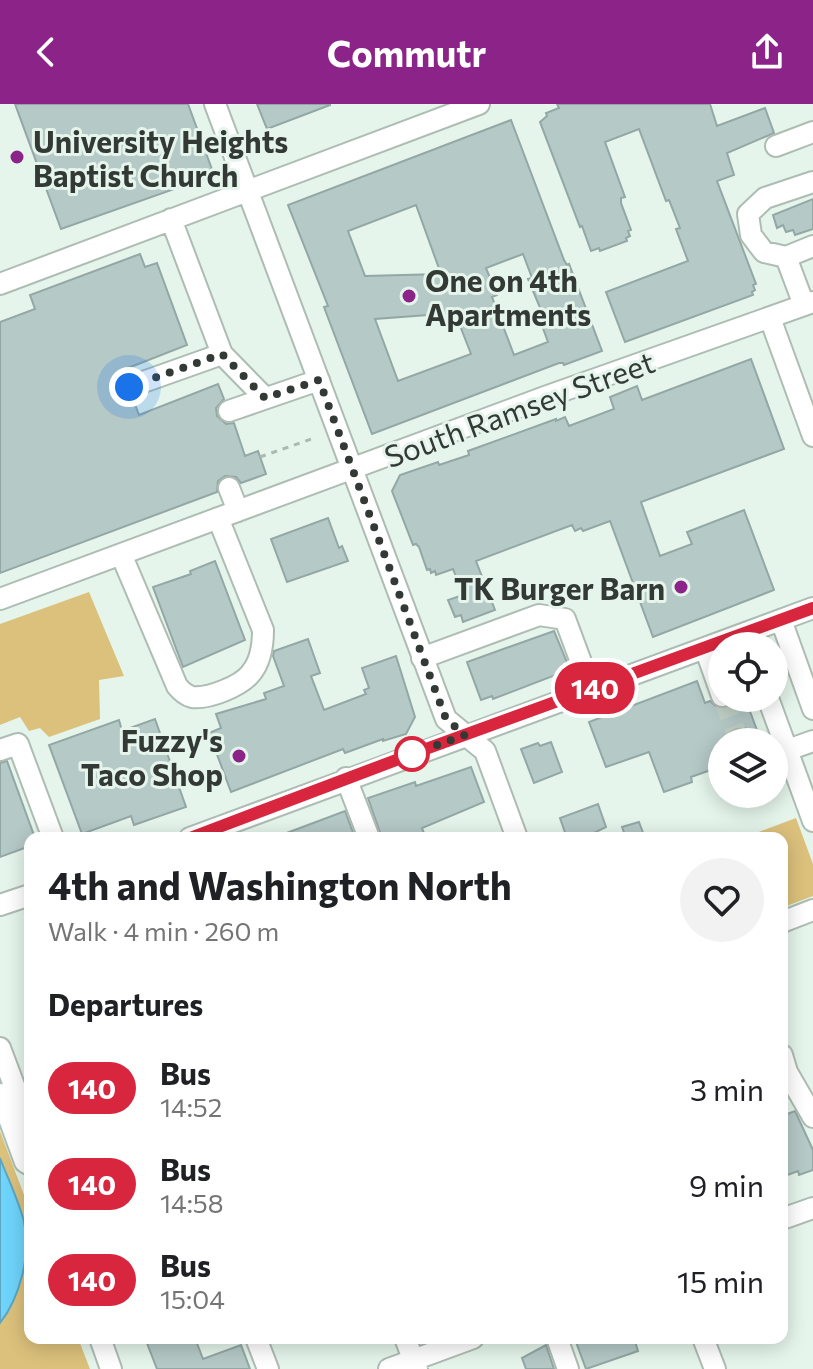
<!DOCTYPE html>
<html lang="en">
<head>
<meta charset="utf-8">
<style>
	:root { --surface:#fff; --page:#f2f2f2; --text:#202124; --muted:#757577; --accent:#8c2388 }
	body { margin:0; font-family:Commissioner,sans-serif; background:var(--page); color:var(--text); height:100vh; display:flex; flex-direction:column; font-size:30px; white-space:nowrap }
	* { box-sizing:border-box; margin:0 }
	p { font-size:26px; color:var(--muted) }
	.icon { flex:none; width:44px; height:44px; fill:none; stroke:currentColor; stroke-width:2; stroke-linecap:round; stroke-linejoin:round }
	.map { position:relative; flex:1; overflow:hidden }
	.side { position:absolute; left:24px; top:728px; width:764px; height:512px; display:flex; flex-direction:column; background:var(--surface); border-radius:16px; box-shadow:0 4px 20px #0003 }
	.side>* { flex:none }
	.badge { padding:0 16px; border-radius:26px; font-size:28px; line-height:52px }
	.fabs { position:absolute; left:708px; top:528px; display:grid; gap:16px }
	.fabs a { display:grid; place-items:center; width:80px; height:80px; border-radius:50%; background:var(--surface); box-shadow:0 4px 20px #0003; font-size:40px }
	.you { position:absolute; width:40px; height:40px; margin:-20px; border:6px solid #fff; border-radius:50%; background:#1a73e8; box-shadow:0 0 0 12px #1a73e833 }
	.map>.badge { position:absolute; translate:-50% -50%; box-shadow:0 0 0 4px #fff }
	h2 { padding:0 24px; font-size:30px; line-height:72px }
	.round { display:grid; place-items:center; flex:none; width:84px; height:84px; border-radius:42px; background:var(--page) }
	.overview { display:flex; align-items:center; justify-content:space-between; height:136px; padding:0 24px }
	h1 { font-size:38px; font-weight:700; line-height:60px }
	ul { padding:0; list-style:none }
	li { display:flex; align-items:center; gap:24px; height:96px; padding:0 24px }
	li div { flex:1 }
	li b { display:block; font-size:30px }
	li em { font-style:normal }
	li .badge { min-width:88px; font-weight:700; text-align:center }
	header { display:flex; justify-content:space-between; align-items:center; height:104px; padding:0 24px; background:var(--accent); color:#fff; font-size:36px; font-weight:700 }
	.map>svg:first-child { display:block }
	.green { fill:#dcc17c }
	.water { fill:#6ed4fc; stroke:#5ca6c1; stroke-width:2 }
	.building { fill:#b5c9c7; stroke:#93a7a5; stroke-width:2; fill-rule:evenodd }
	.lines { fill:none; stroke-linecap:round; stroke-linejoin:round }
	.minor-tunnel { stroke:#c1d0c7; stroke-width:20; stroke-dasharray:20 10; stroke-linecap:butt }
	.minor-casing { stroke:#aebdb3; stroke-width:24 }
	.path { stroke:#abb9b0; stroke-width:3; stroke-dasharray:6 6; stroke-linecap:butt }
	.minor { stroke:#fff; stroke-width:20 }
	.line-casing { stroke:#fff; stroke-width:18 }
	.line { stroke:#d7263d; stroke-width:12 }
	.walk { stroke:#333a36; stroke-width:8; stroke-dasharray:0 14.4 }
	.poi-dot { fill:#8c2388; stroke:#e5f5eb; stroke-width:3 }
	.stop-dot { fill:#fff; stroke:#d7263d; stroke-width:4 }
	.labels { text-anchor:middle; dominant-baseline:central; stroke-width:6; stroke-linejoin:round; paint-order:stroke }
	.poi-label { font-size:30px; font-weight:bold; fill:#333a36; stroke:#e5f5eb; text-anchor:start }
	.street-label { font-size:30px; fill:#333a36; stroke:#e5f5eb }
</style>
</head>
<body>
<header><svg class="icon" aria-label="back" viewBox="0 0 24 24"><path d="M15 5l-7 7 7 7"/></svg>Commutr<svg class="icon" aria-label="share" viewBox="0 0 24 24"><path d="M12 15V3M7 8l5-5 5 5M5 13v7h14v-7"/></svg></header>
<div class="map">
<svg width="813" height="1265" viewBox="0 0 813 1265">
	<rect width="100%" height="100%" fill="#e5f5eb"/>
	<path class="green" d="M89,488L124,572L99,576L100,615L49,633L40,624L29,627L20,613L0,621V520Z
		M796,714L813,760V792L784,803L782,734H758L756,729Z
		M0,1027L30,1107V1234H78L90,1265H0Z"/>
	<path class="water" d="M0,1054C8,1075 19,1097 24,1118C32,1150 19,1195 0,1219Z"/>
	<path class="building" d="M15,0H188L214,71L61,125Z
		M257,0H330V1L267,25Z
		M557,0H710L717,22L765,4L774,29L727,49L734,71L717,77L756,180L753,181L755,186L752,188L753,191L625,238L606,188L688,157L676,125L680,124L669,96L666,97L639,25L605,38L625,93L621,94V99L631,126L628,127L630,132L626,134L627,137L600,147L599,144L591,147L582,122L580,123L540,18L547,12L546,9L559,4Z
		M511,16L564,156L567,161L569,160L602,247L564,261L563,259H559L372,330L324,203L328,202L288,101ZM416,101L441,170L365,172L348,127ZM523,150L532,174L528,175L541,206L537,208L548,238L514,251L492,193L497,191L486,164ZM455,209L471,250L398,277L375,215Z
		M813,95V125L795,131L793,126L786,128L783,121L777,124L773,111Z
		M140,150L145,163L157,159L187,241L123,266L124,271L116,280L117,288L126,296L133,295L139,311L218,280L224,295L216,304L217,312L226,320L234,319L245,352L258,347L266,370L241,379L236,373L225,372L218,377L217,388L0,469V218L35,205L30,191Z
		M751,255L784,345L641,398L660,452L692,440L687,428L744,406L774,486L653,533L610,417L583,427L581,424L575,427L572,421L476,457L495,506L463,518L461,511L455,513L448,496L463,491L453,465L436,471L435,467L431,469L430,465L427,466L419,443L416,440L413,441L392,387L400,371L438,358L439,361L469,351L468,347L556,315V317L565,313L569,322L614,305L610,293L637,282L642,296Z
		M328,414L339,444L342,442L348,457L287,478L271,435Z
		M215,457L245,536L183,563L153,483L191,470L190,467Z
		M554,527L569,563L566,567L493,595L492,592L481,596L467,558Z
		M308,535L320,569L311,572L324,606L366,590L364,586L369,584L362,564L396,552L415,613L406,630L383,637V635L345,649L343,645L231,688L209,629L221,624L216,610L266,595L264,589L284,582L273,552L274,547Z
		M697,577L705,599L710,597L719,605L727,604L735,594H745L758,629L751,632L745,624L732,625L726,638H722V662L691,673L692,678L664,688L649,648L606,663L589,618Z
		M155,615L186,703L134,721L131,712L82,730L49,641L119,616L122,627Z
		M551,638L562,668L534,679L521,645L538,639L540,642Z
		M7,657L35,734H30V742L0,753V659Z
		M471,663L484,698L422,724L426,734H382L368,694L415,678L416,682Z
		M598,700L606,723L584,734H567L560,714Z
		M345,707L355,734H276V733Z
		M639,718L645,734H626L622,723Z
		M795,1007L813,1046V1066L799,1071L798,1067L782,1073V1012Z
		M145,1234H195L203,1255L241,1241L250,1265H157Z
		M586,1234H634L638,1247L586,1265L576,1238Z
		M546,1241L554,1265H526L522,1254Z"/>
	<g class="lines">
		<path class="minor-tunnel" d="M723,594L739,636"/>
		<g class="minor-casing">
			<path id="minor" d="M215,0L446,615L485,647L517,734
				M776,42L813,28
				M813,78L765,94L748,110L751,131L764,148L786,153L813,142
				M171,115L222,250L265,294
				M786,153L804,201
				M0,180L479,0
				M770,214L813,332
				M129,283L222,250
				M229,307L319,276
				M229,384L238,407
				M121,450L177,582C181,587 185,591 192,593C209,595 241,582 251,569C261,557 263,541 263,526L218,414
				M0,495L545,293L813,198
				M781,516L813,605
				M705,544L722,592
				M422,554L539,511L565,515L591,585
				M768,594L813,717
				M739,636V638
				M0,646L18,640L53,734
				M774,651L813,637
				M346,674L369,734
				M190,734L813,504
				M0,801L30,791
				M782,818L813,806
				M0,944L30,1024
				M782,951L787,968L813,1013
				M0,990L25,1058L30,1061
				M782,1115L813,1104
				M100,1234L111,1265
				M256,1234L268,1265
				M405,1234L417,1265
				M557,1234L568,1265
				M703,1234L715,1265
				M389,1265L473,1234"/>
		</g>
		<path class="path" d="M260,353L314,334"/>
		<use href="#minor" class="minor"/>
	</g>
	<g class="lines">
		<g class="line-casing">
			<path id="line" d="M190,734L412,650L813,504"/>
		</g>
		<use href="#line" class="line"/>
		<path class="walk" d="M129,283L222,250L265,294L319,276L446,615L465,631L412,650"/>
	</g>
	<g class="poi-dot">
		<circle cx="17" cy="53" r="8"/>
		<circle cx="409" cy="192" r="8"/>
		<circle cx="681" cy="483" r="8"/>
		<circle cx="239" cy="652" r="8"/>
	</g>
	<circle class="stop-dot" cx="412" cy="650" r="16"/>
	<g class="labels">
		<g class="poi-label">
			<text x="33" y="36">University Heights<tspan x="33" dy="34">Baptist Church</tspan></text>
			<text x="425" y="175">One on 4th<tspan x="425" dy="34">Apartments</tspan></text>
			<text x="665" y="483" text-anchor="end">TK Burger Barn</text>
			<text x="223" y="635" text-anchor="end">Fuzzy's<tspan x="223" dy="34">Taco Shop</tspan></text>
		</g>
		<g class="street-label">
			<text transform="translate(519 304) rotate(-20)">South Ramsey Street</text>
		</g>
	</g>
</svg>
<div class="fabs">
<a><svg class="icon" aria-label="locate" viewBox="0 0 24 24"><circle cx="12" cy="12" r="6"/><path d="M12 2v4M12 18v4M2 12h4M18 12h4"/></svg></a>
<a><svg class="icon" aria-label="layers" viewBox="0 0 24 24"><path d="M12 4l9 5-9 5-9-5zM3 14l9 5 9-5"/></svg></a>
</div>
<div class="you" style="left:129px;top:283px"></div>
<b class="badge" style="left:595px;top:584px;background:#d7263d;color:#fff">140</b>
<section class="side">
<div class="overview"><div><h1>4th and Washington North</h1><p>Walk · 4 min · 260 m</p></div><a class="round"><svg class="icon" aria-label="heart" viewBox="0 0 24 24"><path d="M12 20l-8-8c-3-5 5-10 8-4 3-6 11-1 8 4z"/></svg></a></div>
<h2>Departures</h2>
<ul>
<li><span class="badge" style="background:#d7263d;color:#fff">140</span><div><b>Bus</b><p>14:52</p></div><em>3 min</em></li>
<li><span class="badge" style="background:#d7263d;color:#fff">140</span><div><b>Bus</b><p>14:58</p></div><em>9 min</em></li>
<li><span class="badge" style="background:#d7263d;color:#fff">140</span><div><b>Bus</b><p>15:04</p></div><em>15 min</em></li>
</ul>
</section>
</div>
</body>
</html>
